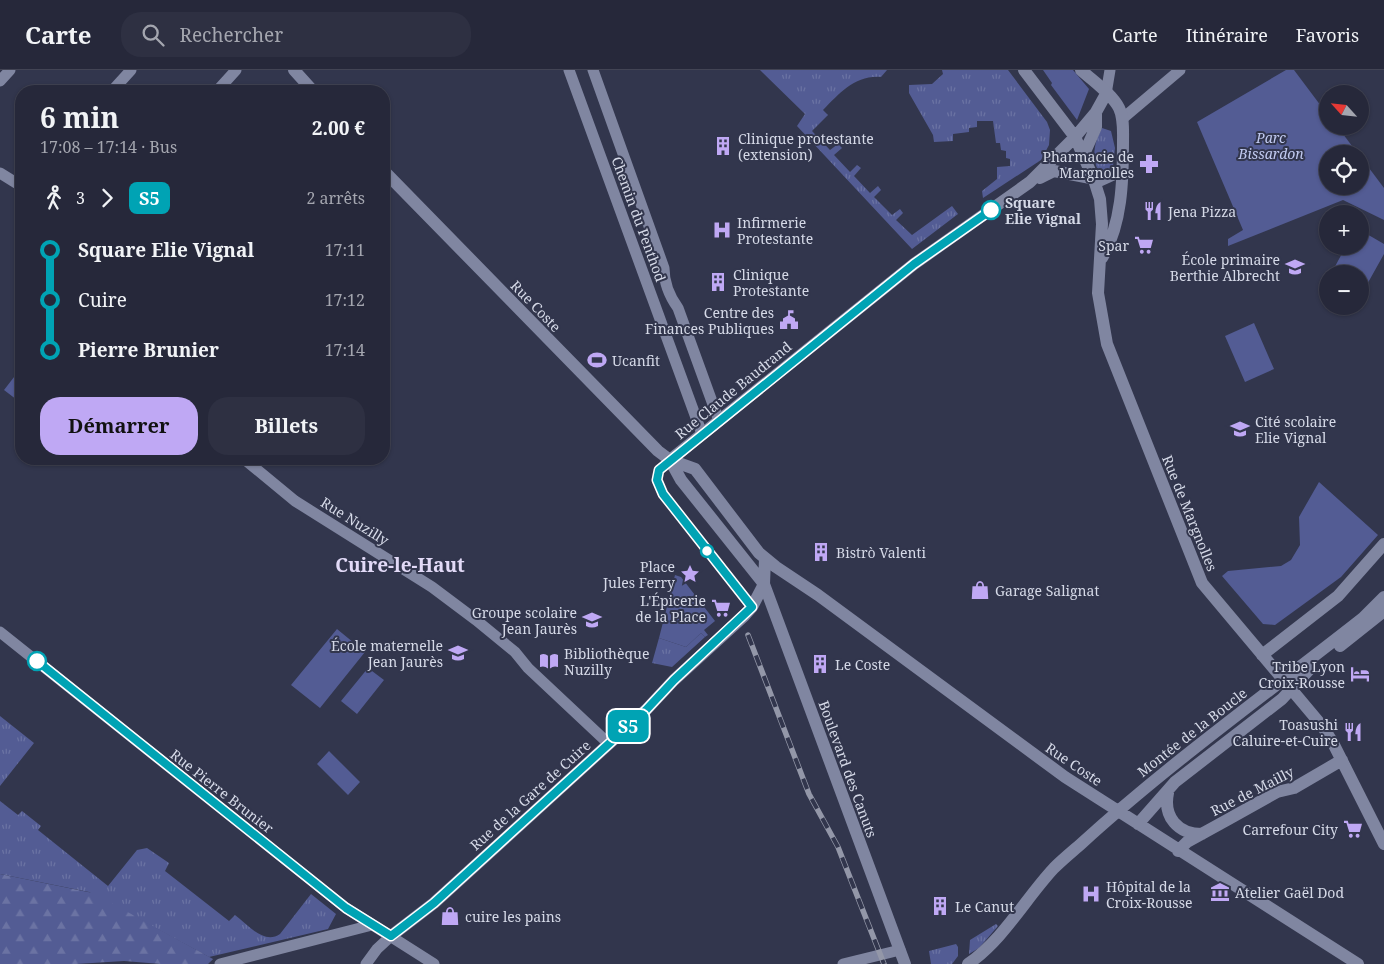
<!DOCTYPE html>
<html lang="fr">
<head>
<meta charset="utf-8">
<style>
	:root { --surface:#26283a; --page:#2e3042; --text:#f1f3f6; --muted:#a4a6af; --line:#424454; --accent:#bfa8f4 }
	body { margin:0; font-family:"Noto Serif",serif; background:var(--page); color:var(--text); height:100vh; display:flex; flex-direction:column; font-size:19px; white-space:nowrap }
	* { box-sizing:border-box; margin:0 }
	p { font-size:16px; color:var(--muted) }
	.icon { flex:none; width:28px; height:28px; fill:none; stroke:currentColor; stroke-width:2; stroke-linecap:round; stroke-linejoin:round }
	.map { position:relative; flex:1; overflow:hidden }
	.details { position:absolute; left:15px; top:15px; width:375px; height:380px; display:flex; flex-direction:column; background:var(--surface); border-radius:20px; box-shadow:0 1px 4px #0004,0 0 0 1px var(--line) }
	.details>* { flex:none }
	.badge { padding:0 10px; border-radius:8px; font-size:18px; line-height:32px }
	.needle { width:32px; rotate:297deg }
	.tools { position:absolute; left:1319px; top:15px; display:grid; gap:10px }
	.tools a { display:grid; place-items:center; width:50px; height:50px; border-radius:50%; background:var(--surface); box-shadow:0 1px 4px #0004,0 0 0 1px var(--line); font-size:25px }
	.map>.badge { position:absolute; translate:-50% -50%; box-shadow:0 0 0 2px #fff }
	.legs { display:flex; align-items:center; gap:8px; height:55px; padding:0 25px; font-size:16px }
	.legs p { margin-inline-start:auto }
	.summary { display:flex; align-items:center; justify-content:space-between; height:85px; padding:0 25px }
	h1 { font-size:28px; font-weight:700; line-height:38px }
	.action { display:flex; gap:10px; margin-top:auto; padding:10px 25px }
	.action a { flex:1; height:58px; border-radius:20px; background:var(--accent); color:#111; font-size:20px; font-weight:700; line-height:58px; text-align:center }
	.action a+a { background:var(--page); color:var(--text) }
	ul { padding:0 25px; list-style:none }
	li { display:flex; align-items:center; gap:18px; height:50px; font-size:19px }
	li i { display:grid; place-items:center; width:8px; height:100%; margin:0 6px; background:currentColor }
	li i::after { content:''; width:12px; height:12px; margin:-6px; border:4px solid; border-radius:50%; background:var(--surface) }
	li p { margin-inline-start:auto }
	li:first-child i { background:linear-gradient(#0000 50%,currentColor 0) }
	li:last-child i { background:linear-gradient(currentColor 50%,#0000 0) }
	header { display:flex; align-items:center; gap:30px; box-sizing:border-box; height:70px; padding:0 25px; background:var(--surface); border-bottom:1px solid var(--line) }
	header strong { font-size:24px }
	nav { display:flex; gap:28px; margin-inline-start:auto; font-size:18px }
	.search { width:350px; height:45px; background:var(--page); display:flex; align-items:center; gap:12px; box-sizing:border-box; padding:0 18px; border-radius:20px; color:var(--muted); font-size:19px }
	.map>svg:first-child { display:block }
	.grass { fill:url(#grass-tufts) }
	.forest { fill:url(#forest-firs) }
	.park { fill:#535c94 }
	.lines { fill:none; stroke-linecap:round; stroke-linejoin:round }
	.street { stroke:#8086a1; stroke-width:11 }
	.secondary { stroke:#8086a1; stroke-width:12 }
	.rail-casing { stroke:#9397a8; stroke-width:5.5 }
	.rail { stroke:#32364d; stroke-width:4; stroke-dasharray:11; stroke-linecap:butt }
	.line-1-casing { stroke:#fff; stroke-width:11 }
	.line-1 { stroke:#00a3b4; stroke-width:8 }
	.stop-1-dot { fill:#fff; stroke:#00a3b4; stroke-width:2.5 }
	.labels { text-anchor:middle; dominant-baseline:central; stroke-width:4; stroke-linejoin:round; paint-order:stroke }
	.park-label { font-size:14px; font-style:italic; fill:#c1caf0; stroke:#32364d }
	.poi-label { font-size:14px; fill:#d5d9e7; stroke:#32364d; text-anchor:start }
	.stop-label { font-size:14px; font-weight:bold; fill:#d5d9e7; stroke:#32364d; text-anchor:start }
	.street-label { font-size:14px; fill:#d5d9e7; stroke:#32364d }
	.district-label { font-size:19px; font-weight:bold; fill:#e2daf7; stroke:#32364d }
</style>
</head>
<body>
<header>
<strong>Carte</strong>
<div class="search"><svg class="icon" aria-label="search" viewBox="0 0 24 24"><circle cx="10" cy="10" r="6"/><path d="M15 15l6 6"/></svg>Rechercher</div>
<nav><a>Carte</a><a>Itinéraire</a><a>Favoris</a></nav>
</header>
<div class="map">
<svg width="1384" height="894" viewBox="0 0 1384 894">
	<defs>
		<pattern id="grass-tufts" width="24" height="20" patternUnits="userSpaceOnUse" patternTransform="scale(1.25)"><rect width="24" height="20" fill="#535c94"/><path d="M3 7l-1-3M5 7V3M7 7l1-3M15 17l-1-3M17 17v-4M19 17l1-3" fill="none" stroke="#6b73a3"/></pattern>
		<pattern id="forest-firs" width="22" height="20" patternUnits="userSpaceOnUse" patternTransform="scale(1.25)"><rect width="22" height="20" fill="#535c94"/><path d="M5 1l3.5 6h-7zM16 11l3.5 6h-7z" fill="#6b73a3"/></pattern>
	</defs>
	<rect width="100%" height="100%" fill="#32364d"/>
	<path class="grass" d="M760,0H887L881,7C855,5 840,23 823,40L828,45L812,61L830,80L838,74L842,78L834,85L850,102L857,95L861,98L854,106L870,123L878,116L881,120L874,127L892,145L900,139L903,143L896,150L912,165L952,136L958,144L912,179L797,56L805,44Z
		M942,0H1008L1047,52L1050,60L1049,75L1041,90L983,128L982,121L997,109V97L1010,96V89L1006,88V81L1001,80L1000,73H996L993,51H977V57L969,58V62L953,64V71L934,72L933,65L909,23V15L932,14L943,4Z
		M1102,58L1111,61L1115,78L1113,96L1105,102L1098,100C1091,87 1095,70 1102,58Z
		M701,563L705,567L672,597L652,593L659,568L686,577Z
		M0,646L34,673L0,716Z
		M0,731L18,745L22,741L41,756L38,760L108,816L137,780L147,778L169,793L165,801L229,851L235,845C248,855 264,875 280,864L311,824L336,844L328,859L209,887L89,822L0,804Z
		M996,854L998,856L979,878L969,884L970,870Z
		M956,874L958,877V886L952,894H931L929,881Z"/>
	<path class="forest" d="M0,804L93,823L213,889L208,894H161L124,891L76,894H0Z"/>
	<path class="park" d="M1043,0H1073L1089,19L1077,50L1051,15L1052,13Z
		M1286,0H1294L1327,44L1328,56H1337L1358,84H1328V116H1360V86L1384,118V150L1343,130L1228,176V169L1243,160L1197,52Z
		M1360,160L1384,174V184L1360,227V204H1331L1346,176H1360Z
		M1254,253L1274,299L1245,312L1225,266Z
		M21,298V333L4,320Z
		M1319,412L1378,465L1341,507L1275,555L1263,554L1222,506L1228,501L1281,496L1291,490L1300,475L1299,447Z
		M675,505L681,507L715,551L704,560L708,565L705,567L701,563L686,577L659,568Z
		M337,559L365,582L320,638L291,615Z
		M368,598L384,610L357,644L341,631Z
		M329,681L360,712L348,725L317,694Z"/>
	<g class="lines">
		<path class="street" d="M569,0L702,364
			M593,0L664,198C664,212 670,227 678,238L719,351
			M0,11L10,0
			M112,21L131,0
			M217,21L236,0
			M1106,24L1110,0
			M1122,49L1180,0
			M0,103L21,116
			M244,389L295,431L432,517L476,550L515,582L528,598L609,674
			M0,562L346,838L434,894
			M220,894L372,855
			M366,894L377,879L391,866
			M843,894L900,880"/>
		<path class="secondary" d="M294,0L313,21
			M1024,0L1075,67L1094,110L1100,129L1102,154L1098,223L1107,274L1202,513L1323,657L1333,673L1384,774
			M1081,0C1093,11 1112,24 1119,38C1124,48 1123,62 1123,72C1123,111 1122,154 1102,188
			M1084,84L1096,57V42
			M384,101L658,381L670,390L695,399L759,483L776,497L818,525L1065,707L1358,894
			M1040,108L1054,101L1101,110L1123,100
			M670,390L914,194L1030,112L1075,67L1096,42L1106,24
			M670,390L681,410L764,514
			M765,489L764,514L905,894
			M1340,576L1384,541
			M1262,585L1338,526L1384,474
			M1168,723C1163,747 1178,764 1202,764
			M1138,754L1175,712L1282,629L1309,600
			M1178,781L1187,772L1227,750L1277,722L1294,718L1342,690
			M391,866L434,833L646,640L674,610L744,546L752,537L764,514
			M968,894C1004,869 1025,829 1054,798C1063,789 1073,781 1082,773C1171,692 1269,622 1363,548L1384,527"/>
		<g class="rail-casing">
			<path id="rail" d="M748,565L809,724L838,777L884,894"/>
		</g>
		<use href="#rail" class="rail"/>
	</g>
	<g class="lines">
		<g class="line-1-casing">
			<path id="line-1" d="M37,591L346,838L391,866L434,833L646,640L674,610L752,537L663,424L657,410L659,400L914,194L991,140"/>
		</g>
		<use href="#line-1" class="line-1"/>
	</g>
	<defs>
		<g id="building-bare" transform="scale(1.5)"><path d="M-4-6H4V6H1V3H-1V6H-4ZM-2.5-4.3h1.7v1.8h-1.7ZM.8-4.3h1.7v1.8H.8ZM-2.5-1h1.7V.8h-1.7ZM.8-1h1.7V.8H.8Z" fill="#bfa8f4" stroke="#32364d" stroke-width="2.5" paint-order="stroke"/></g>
		<g id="pharmacy-bare" transform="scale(1.5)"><path d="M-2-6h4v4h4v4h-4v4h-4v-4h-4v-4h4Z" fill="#bfa8f4" stroke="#32364d" stroke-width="2.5" paint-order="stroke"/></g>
		<g id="restaurant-bare" transform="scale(1.5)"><path d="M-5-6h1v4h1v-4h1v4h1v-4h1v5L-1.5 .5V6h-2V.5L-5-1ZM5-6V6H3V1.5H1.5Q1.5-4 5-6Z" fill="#bfa8f4" stroke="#32364d" stroke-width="2.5" paint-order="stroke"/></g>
		<g id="hospital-bare" transform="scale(1.5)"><path d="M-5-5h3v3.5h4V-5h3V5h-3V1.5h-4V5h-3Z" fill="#bfa8f4" stroke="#32364d" stroke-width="2.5" paint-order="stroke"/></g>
		<g id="supermarket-bare" transform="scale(1.5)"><path d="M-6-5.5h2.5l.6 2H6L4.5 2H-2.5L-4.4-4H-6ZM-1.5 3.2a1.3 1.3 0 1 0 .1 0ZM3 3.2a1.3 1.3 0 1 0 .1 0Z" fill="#bfa8f4" stroke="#32364d" stroke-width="2.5" paint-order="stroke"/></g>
		<g id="school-bare" transform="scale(1.5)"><path d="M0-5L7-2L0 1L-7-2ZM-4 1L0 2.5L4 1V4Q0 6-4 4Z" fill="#bfa8f4" stroke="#32364d" stroke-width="2.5" paint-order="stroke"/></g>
		<g id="civic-bare" transform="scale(1.5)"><path d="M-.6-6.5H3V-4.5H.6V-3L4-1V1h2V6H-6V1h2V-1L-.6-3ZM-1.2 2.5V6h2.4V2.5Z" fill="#bfa8f4" stroke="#32364d" stroke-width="2.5" paint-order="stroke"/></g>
		<g id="stadium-bare" transform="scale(1.5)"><path d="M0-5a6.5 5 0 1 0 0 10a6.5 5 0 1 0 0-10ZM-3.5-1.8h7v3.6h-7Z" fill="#bfa8f4" stroke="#32364d" stroke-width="2.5" paint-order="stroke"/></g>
		<g id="sight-bare" transform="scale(1.5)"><path d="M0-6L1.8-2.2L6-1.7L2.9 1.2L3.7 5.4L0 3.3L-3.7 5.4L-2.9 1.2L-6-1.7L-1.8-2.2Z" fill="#bfa8f4" stroke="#32364d" stroke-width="2.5" paint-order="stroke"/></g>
		<g id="shop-bare" transform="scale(1.5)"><path d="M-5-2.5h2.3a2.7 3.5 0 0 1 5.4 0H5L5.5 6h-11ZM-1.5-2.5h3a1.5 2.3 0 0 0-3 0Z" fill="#bfa8f4" stroke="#32364d" stroke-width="2.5" paint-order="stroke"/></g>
		<g id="library-bare" transform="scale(1.5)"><path d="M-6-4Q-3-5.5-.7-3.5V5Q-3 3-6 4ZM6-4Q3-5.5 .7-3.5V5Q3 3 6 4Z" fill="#bfa8f4" stroke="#32364d" stroke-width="2.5" paint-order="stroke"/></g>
		<g id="hotel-bare" transform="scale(1.5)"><path d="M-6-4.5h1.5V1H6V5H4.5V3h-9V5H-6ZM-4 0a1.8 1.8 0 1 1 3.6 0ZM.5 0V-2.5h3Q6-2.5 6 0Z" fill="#bfa8f4" stroke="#32364d" stroke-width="2.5" paint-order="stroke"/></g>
		<g id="museum-bare" transform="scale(1.5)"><path d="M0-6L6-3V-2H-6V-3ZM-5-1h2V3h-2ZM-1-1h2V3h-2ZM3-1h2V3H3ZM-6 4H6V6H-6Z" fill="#bfa8f4" stroke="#32364d" stroke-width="2.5" paint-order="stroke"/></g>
	</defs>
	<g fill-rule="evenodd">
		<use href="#building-bare" x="723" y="76"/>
		<use href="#pharmacy-bare" x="1149" y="94"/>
		<use href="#restaurant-bare" x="1153" y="141"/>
		<use href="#hospital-bare" x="722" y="160"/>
		<use href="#supermarket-bare" x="1144" y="175"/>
		<use href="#school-bare" x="1295" y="197"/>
		<use href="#building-bare" x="718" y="212"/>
		<use href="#civic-bare" x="789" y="250"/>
		<use href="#stadium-bare" x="597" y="290"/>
		<use href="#school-bare" x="1240" y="359"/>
		<use href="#building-bare" x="821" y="482"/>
		<use href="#sight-bare" x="690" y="504"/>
		<use href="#shop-bare" x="980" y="520"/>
		<use href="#supermarket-bare" x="721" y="538"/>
		<use href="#school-bare" x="592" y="550"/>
		<use href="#school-bare" x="458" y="583"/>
		<use href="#library-bare" x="549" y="591"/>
		<use href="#building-bare" x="820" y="594"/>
		<use href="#hotel-bare" x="1360" y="604"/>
		<use href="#restaurant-bare" x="1353" y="662"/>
		<use href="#supermarket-bare" x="1353" y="759"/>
		<use href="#museum-bare" x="1220" y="822"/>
		<use href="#hospital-bare" x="1091" y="824"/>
		<use href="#building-bare" x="940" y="836"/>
		<use href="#shop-bare" x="450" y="846"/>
	</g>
	<g class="stop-1-dot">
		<circle cx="991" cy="140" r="9"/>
		<circle cx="707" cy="481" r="6"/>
		<circle cx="37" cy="591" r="9"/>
	</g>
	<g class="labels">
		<g class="park-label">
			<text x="1271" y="67">Parc<tspan x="1271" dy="16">Bissardon</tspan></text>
		</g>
		<g class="poi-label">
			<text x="738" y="68">Clinique protestante<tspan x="738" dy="16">(extension)</tspan></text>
			<text x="1134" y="86" text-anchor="end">Pharmacie de<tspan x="1134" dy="16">Margnolles</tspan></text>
			<text x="1168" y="141">Jena Pizza</text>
			<text x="737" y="152">Infirmerie<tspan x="737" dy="16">Protestante</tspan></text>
			<text x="1129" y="175" text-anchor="end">Spar</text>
			<text x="1280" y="189" text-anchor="end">École primaire<tspan x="1280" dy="16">Berthie Albrecht</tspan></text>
			<text x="733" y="204">Clinique<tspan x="733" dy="16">Protestante</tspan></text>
			<text x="774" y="242" text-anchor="end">Centre des<tspan x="774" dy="16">Finances Publiques</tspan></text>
			<text x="612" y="290">Ucanfit</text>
			<text x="1255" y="351">Cité scolaire<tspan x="1255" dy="16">Elie Vignal</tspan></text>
			<text x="836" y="482">Bistrò Valenti</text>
			<text x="675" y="496" text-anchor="end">Place<tspan x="675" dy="16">Jules Ferry</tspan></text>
			<text x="995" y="520">Garage Salignat</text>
			<text x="706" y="530" text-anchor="end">L'Épicerie<tspan x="706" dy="16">de la Place</tspan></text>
			<text x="577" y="542" text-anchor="end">Groupe scolaire<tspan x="577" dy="16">Jean Jaurès</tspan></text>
			<text x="443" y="575" text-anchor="end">École maternelle<tspan x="443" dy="16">Jean Jaurès</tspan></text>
			<text x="564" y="583">Bibliothèque<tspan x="564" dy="16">Nuzilly</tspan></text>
			<text x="835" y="594">Le Coste</text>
			<text x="1345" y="596" text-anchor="end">Tribe Lyon<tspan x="1345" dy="16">Croix-Rousse</tspan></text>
			<text x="1338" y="654" text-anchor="end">Toasushi<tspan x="1338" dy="16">Caluire-et-Cuire</tspan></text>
			<text x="1338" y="759" text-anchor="end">Carrefour City</text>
			<text x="1106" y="816">Hôpital de la<tspan x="1106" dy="16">Croix-Rousse</tspan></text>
			<text x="1235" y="822">Atelier Gaël Dod</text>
			<text x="955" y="836">Le Canut</text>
			<text x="465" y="846">cuire les pains</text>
		</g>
		<g class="stop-label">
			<text x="1005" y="132">Square<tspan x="1005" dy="16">Elie Vignal</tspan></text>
		</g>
		<g class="street-label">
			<text transform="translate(639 149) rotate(70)">Chemin du Penthod</text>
			<text transform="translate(536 236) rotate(46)">Rue Coste</text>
			<text transform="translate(733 320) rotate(-39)">Rue Claude Baudrand</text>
			<text transform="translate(1190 443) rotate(68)">Rue de Margnolles</text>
			<text transform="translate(355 451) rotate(32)">Rue Nuzilly</text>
			<text transform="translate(1192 662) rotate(-38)">Montée de la Boucle</text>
			<text transform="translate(1074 694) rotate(34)">Rue Coste</text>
			<text transform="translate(848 699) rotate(70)">Boulevard des Canuts</text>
			<text transform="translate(222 721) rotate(38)">Rue Pierre Brunier</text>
			<text transform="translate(1252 721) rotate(-27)">Rue de Mailly</text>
			<text transform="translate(530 725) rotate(-42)">Rue de la Gare de Cuire</text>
		</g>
		<g class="district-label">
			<text x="400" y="495">Cuire-le-Haut</text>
		</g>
	</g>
</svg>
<div class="tools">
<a><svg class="needle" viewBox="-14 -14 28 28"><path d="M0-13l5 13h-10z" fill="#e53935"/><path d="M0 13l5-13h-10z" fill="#a4a6af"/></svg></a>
<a><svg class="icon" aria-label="locate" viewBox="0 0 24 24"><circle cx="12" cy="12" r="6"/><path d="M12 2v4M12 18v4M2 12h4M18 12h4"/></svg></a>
<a>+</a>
<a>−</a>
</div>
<b class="badge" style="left:628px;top:656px;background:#00a3b4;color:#fff">S5</b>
<section class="details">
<div class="summary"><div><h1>6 min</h1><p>17:08 – 17:14 · Bus</p></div><b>2.00 €</b></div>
<div class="legs"><svg class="icon" aria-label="walk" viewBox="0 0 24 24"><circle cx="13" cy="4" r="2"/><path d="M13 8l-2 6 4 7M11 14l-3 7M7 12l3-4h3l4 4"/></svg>3<svg class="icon" aria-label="forward" viewBox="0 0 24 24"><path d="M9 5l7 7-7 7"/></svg><b class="badge" style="background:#00a3b4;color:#fff">S5</b><p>2 arrêts</p></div>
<ul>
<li><i style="color:#00a3b4"></i><b>Square Elie Vignal</b><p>17:11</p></li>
<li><i style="color:#00a3b4"></i><span>Cuire</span><p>17:12</p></li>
<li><i style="color:#00a3b4"></i><b>Pierre Brunier</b><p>17:14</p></li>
</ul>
<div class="action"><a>Démarrer</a><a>Billets</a></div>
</section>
</div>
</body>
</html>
